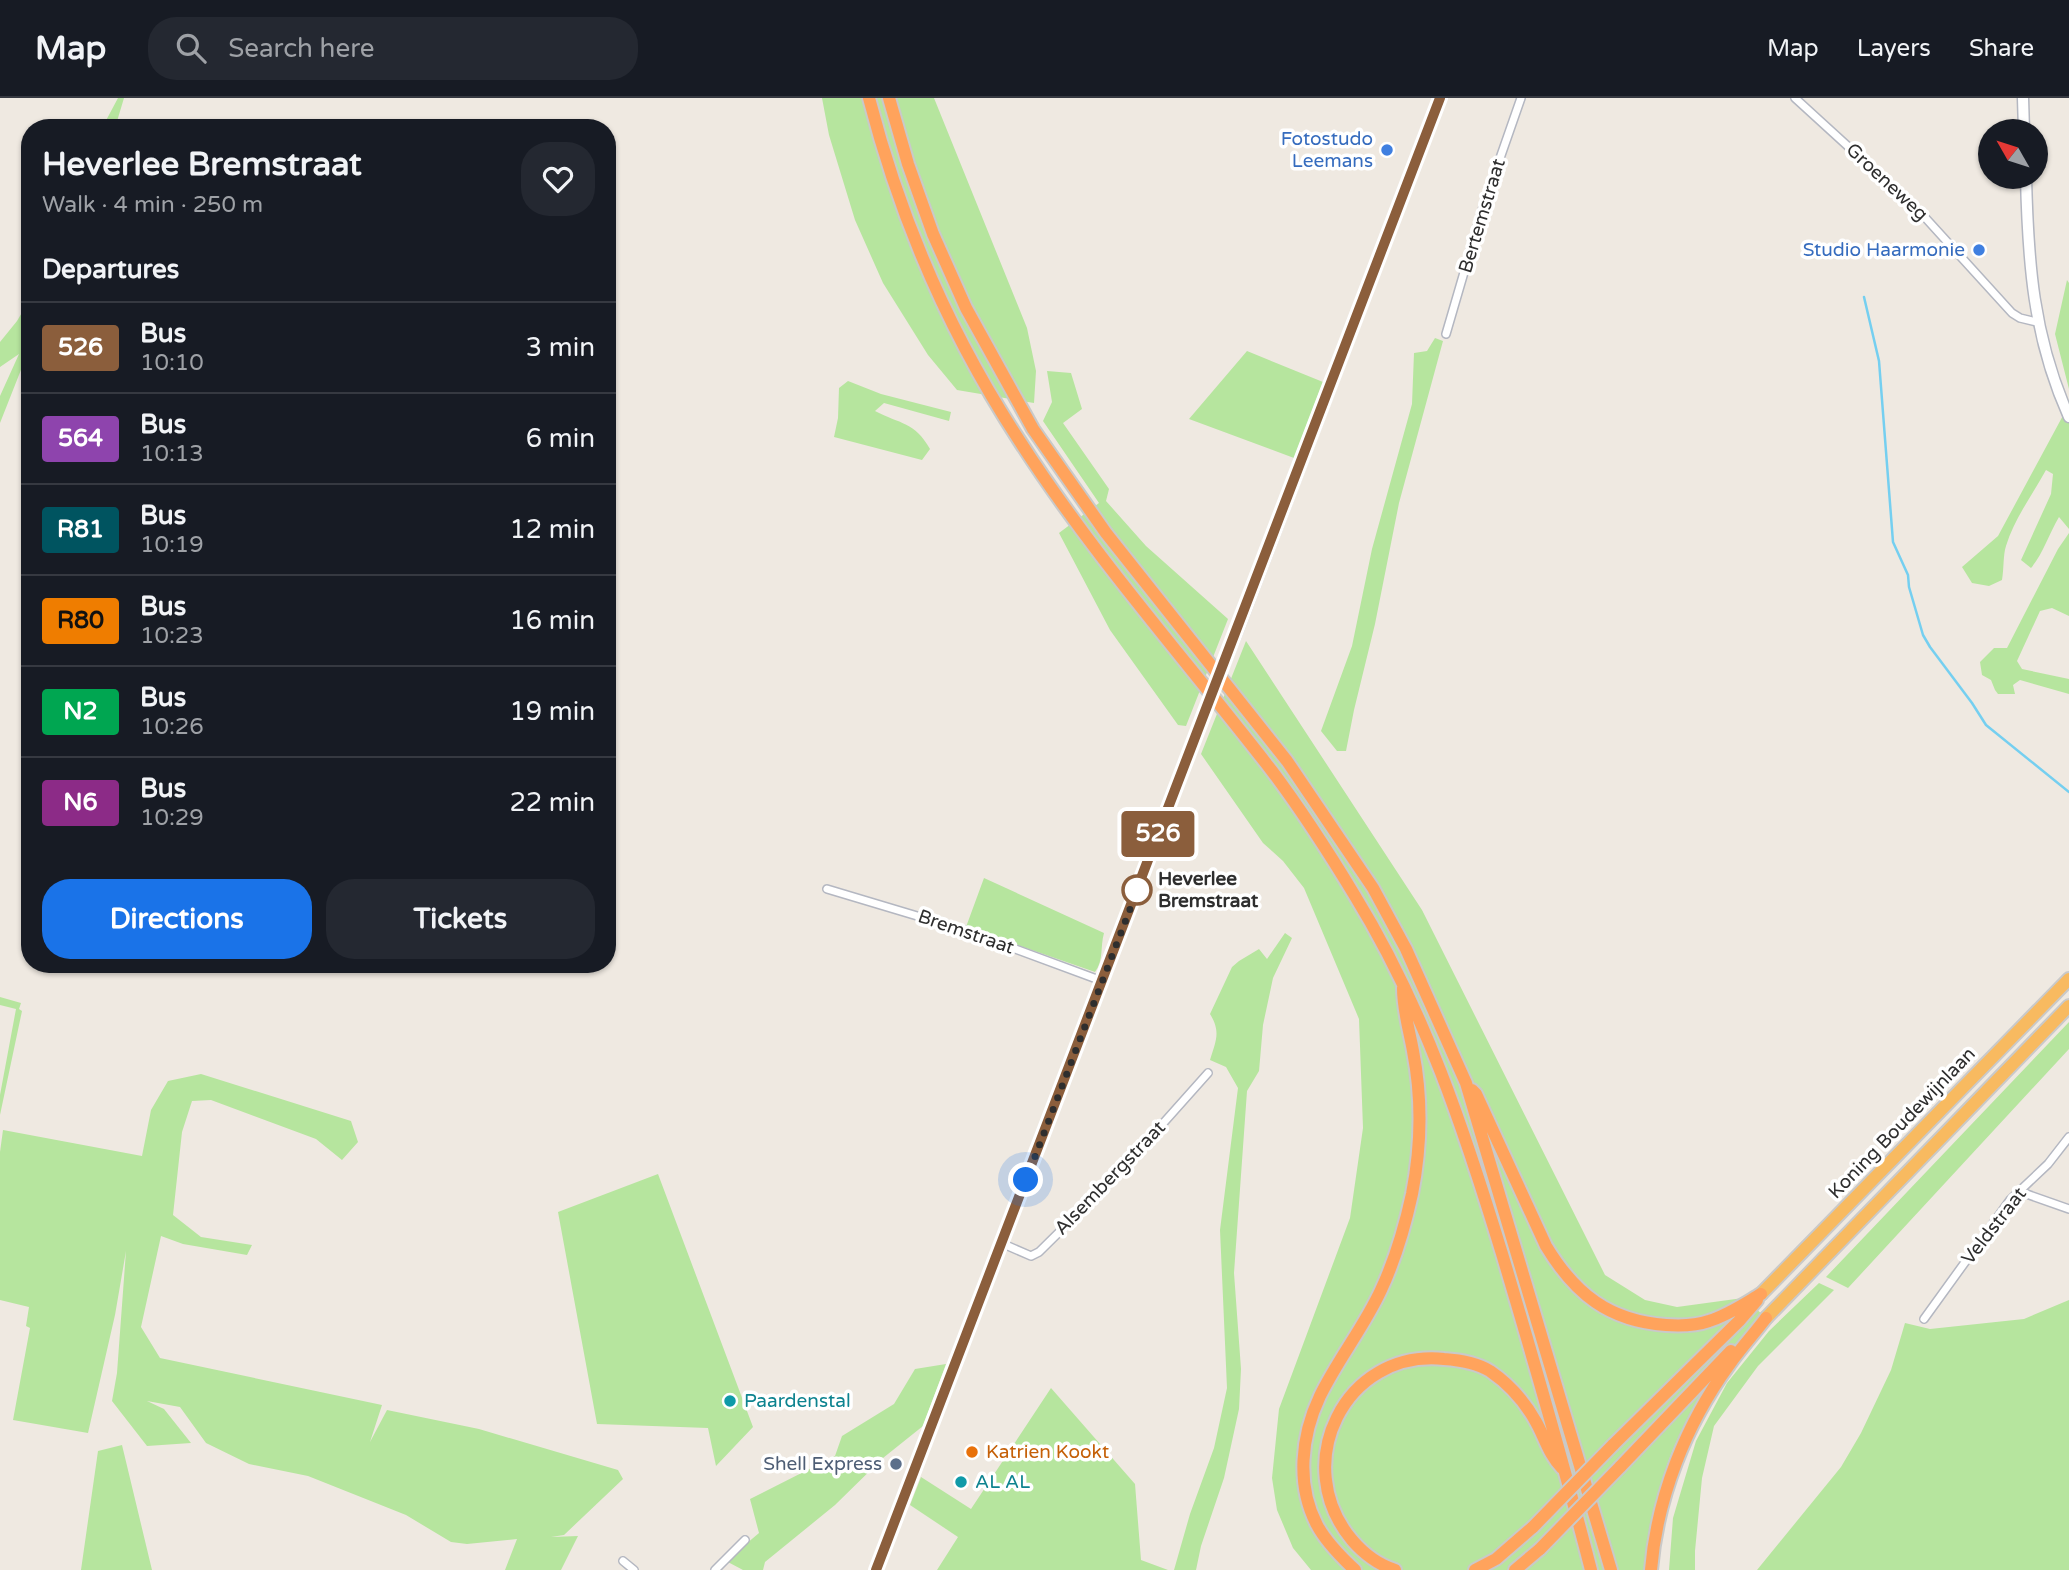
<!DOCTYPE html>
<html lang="en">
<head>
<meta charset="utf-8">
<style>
	:root { --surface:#171b24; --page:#242831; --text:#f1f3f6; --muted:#9ea1a6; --line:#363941; --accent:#1a73e8 }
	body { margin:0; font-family:"Varela Round",sans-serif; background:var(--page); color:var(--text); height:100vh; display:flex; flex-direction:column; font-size:26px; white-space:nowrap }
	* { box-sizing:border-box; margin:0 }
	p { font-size:23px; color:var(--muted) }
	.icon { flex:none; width:38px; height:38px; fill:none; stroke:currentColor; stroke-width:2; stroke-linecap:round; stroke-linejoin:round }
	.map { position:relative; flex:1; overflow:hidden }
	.details { position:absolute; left:21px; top:21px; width:595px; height:854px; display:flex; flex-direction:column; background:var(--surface); border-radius:28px; box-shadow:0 2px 5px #0004 }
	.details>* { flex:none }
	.badge { padding:0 14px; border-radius:5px; font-size:24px; line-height:46px }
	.needle { width:46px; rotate:309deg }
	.buttons { position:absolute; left:1978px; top:21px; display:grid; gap:14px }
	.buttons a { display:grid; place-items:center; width:70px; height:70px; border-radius:50%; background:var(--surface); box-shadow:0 2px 5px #0004; font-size:35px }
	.you { position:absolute; width:35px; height:35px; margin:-18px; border:5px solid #fff; border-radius:50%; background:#1a73e8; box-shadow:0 0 0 10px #1a73e833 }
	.map>.badge { position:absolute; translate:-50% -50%; box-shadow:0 0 0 4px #fff }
	h2 { padding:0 21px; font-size:26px; line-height:63px }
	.round { display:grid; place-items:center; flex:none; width:74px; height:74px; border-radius:28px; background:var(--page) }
	.overview { display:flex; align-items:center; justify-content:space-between; height:119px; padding:0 21px }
	h1 { font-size:33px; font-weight:800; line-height:52px }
	.action { display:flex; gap:14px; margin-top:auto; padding:14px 21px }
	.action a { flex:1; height:80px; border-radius:28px; background:var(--accent); color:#fff; font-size:28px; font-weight:800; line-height:80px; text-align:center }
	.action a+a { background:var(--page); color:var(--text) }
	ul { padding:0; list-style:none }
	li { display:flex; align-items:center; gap:21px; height:91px; padding:0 21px; border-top:2px solid var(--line) }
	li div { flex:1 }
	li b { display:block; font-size:26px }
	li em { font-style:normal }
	li .badge { min-width:77px; font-weight:700; text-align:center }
	header { display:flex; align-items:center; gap:42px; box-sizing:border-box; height:98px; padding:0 35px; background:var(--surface); border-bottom:2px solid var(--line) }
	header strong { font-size:33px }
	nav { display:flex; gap:38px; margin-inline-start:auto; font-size:24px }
	.search { width:490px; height:63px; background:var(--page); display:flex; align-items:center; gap:18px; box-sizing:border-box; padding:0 24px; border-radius:28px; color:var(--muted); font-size:26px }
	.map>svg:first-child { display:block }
	.green { fill:#b6e59e }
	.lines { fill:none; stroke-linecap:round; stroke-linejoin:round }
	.stream { stroke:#75cff0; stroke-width:2.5 }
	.minor-casing { stroke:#b4b7c1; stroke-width:10 }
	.secondary-casing { stroke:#b4b7c1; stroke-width:13 }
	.primary-casing { stroke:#c9c9c9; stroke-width:14 }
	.trunk-casing { stroke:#c9c9c9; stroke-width:16 }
	.motorway-casing { stroke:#c9c9c9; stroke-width:16 }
	.minor { stroke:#fff; stroke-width:7 }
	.secondary { stroke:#fff; stroke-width:10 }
	.primary { stroke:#f2d163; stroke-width:10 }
	.trunk { stroke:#f8ba60; stroke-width:12 }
	.motorway { stroke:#ffa35c; stroke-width:12 }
	.primary-bridge-casing { stroke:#c9c9c9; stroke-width:14; stroke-linecap:butt }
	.motorway-bridge-casing { stroke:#c9c9c9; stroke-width:16; stroke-linecap:butt }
	.primary-bridge { stroke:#f2d163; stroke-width:10 }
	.motorway-bridge { stroke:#ffa35c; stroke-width:12 }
	.line-casing { stroke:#fff; stroke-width:16 }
	.line { stroke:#8b5e3c; stroke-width:10 }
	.walk { stroke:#2e2e2e; stroke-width:7; stroke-dasharray:0 12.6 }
	.shop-dot { fill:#3f7fe0; stroke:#fff; stroke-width:2.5 }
	.stop-dot { fill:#fff; stroke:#8b5e3c; stroke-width:3.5 }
	.culture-dot { fill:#0f9aa8; stroke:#fff; stroke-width:2.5 }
	.food-dot { fill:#e8710a; stroke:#fff; stroke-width:2.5 }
	.service-dot { fill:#5c6f8a; stroke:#fff; stroke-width:2.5 }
	.labels { text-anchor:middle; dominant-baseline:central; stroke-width:7; stroke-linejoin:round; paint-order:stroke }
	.shop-label { font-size:19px; fill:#366cbe; stroke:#fff; text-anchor:end }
	.street-label { font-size:19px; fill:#2e2e2e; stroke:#fff }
	.stop-label { font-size:19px; font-weight:bold; fill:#2e2e2e; stroke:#fff; text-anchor:start }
	.culture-label { font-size:19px; fill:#0d838f; stroke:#fff; text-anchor:start }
	.food-label { font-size:19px; fill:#c56008; stroke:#fff; text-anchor:start }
	.service-label { font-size:19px; fill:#4e5e75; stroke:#fff; text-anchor:end }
</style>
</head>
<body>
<header>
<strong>Map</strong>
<div class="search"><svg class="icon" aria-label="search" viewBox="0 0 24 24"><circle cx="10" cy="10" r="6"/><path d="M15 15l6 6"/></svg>Search here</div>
<nav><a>Map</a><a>Layers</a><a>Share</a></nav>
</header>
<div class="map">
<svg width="2069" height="1472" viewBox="0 0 2069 1472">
	<rect width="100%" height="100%" fill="#efe9e1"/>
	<path class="green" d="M118,0H124L115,30H102Z
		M822,0H934L1027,230L1036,273L1034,305L957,292L928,257L883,185L855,122L829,37Z
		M2067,182L2069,185V291L2055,236Z
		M30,201V249L0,325V298L19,256L0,269V244L17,223Z
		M1435,240L1443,243L1399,405L1375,526L1354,612L1346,653H1337L1321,633L1352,548L1372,451L1412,306L1414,255L1427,253Z
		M1247,253L1323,284L1294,360L1189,321Z
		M1047,273L1071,275L1082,311L1063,325L1109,391L1106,403L1146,448L1228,521L1186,628L1178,627L1110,532L1059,435L1099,405L1043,323L1052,304Z
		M848,283L881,296L951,314L949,323L884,305L875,313C900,326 915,324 930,351L922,362L834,339L838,320L839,290Z
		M2066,312L2069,319V431L2059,419C2049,436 2043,456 2031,470L2021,462L2051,396L2053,376L2046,372C2033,396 2014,421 2006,448C2003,457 2004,471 2002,482L1989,488L1972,485L1962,469L1998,438Z
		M2069,435V518L2052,510L2040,513L2017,563L2022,571L2069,581V596L2020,582L2013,587L2015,596H1998L1995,592L1991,582L1982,577L1980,564L1994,550H2007L2058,451Z
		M1246,543L1422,812L1605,1177L1645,1202L1677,1209L1743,1200L1762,1216C1725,1266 1675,1324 1662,1387C1656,1415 1655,1444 1651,1472H1311L1293,1450L1277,1412L1272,1380L1279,1311L1350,1120L1363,1030L1359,921L1304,790L1283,763L1263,745L1201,656Z
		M984,780L1104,835C1100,849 1104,862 1095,874L966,829Z
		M1285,835L1292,840L1273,880L1263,927L1259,973L1247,993L1234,1175L1241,1271L1239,1311L1224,1380L1201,1448L1196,1472H1174L1190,1416L1214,1350L1227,1290L1220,1132L1238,990L1226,969L1210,962C1216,942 1221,934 1210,916L1232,869L1239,863L1259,851L1267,861Z
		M0,899L21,905L19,911L22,913L0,1017V997L16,911L0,907Z
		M2069,924V951L1848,1190L1826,1179Z
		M201,976L351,1023L358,1044L342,1062L316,1041L211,1002L192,1003L182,1034L173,1117L201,1139L252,1147L247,1157L183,1146L161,1138L141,1229L160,1260L382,1307L370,1344L387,1312L479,1331L618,1372L623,1381L564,1437L551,1439L578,1438L561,1472H505L517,1441L467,1446L451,1444L406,1417L308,1378L249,1366L206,1345L180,1309L147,1303L164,1311L191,1345L147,1348L112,1303L117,1275L126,1153L115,1217L88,1335L13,1322L30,1230L26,1228L29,1209L0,1202V1054L3,1032L142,1058L151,1012L168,983Z
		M658,1076L753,1329L716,1368L708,1330L597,1326L558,1114Z
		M1819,1185L1834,1192L1758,1268L1714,1328L1702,1380L1695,1453V1472H1669L1673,1420L1696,1343L1727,1285L1769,1233Z
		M2069,1202V1472H1757L1841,1369L1861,1335L1891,1272L1905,1225L1930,1231L2024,1221Z
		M946,1266L923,1328L883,1360L835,1407L765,1464L763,1472H743L726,1463L759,1435L750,1401L835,1358L842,1338L894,1306L915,1271Z
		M1051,1290L1135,1386L1141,1462L1168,1472H937L958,1439L910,1407L921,1379L971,1411Z
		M122,1347L152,1472H81L98,1353Z"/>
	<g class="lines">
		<path class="stream" d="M1864,199L1879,263L1893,444L1908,477L1909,489L1923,537L1930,549L1972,605L1986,627L2069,694"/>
		<g class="minor-casing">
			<path id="minor" d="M1795,0L1921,115L2012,215L2020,220L2037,224
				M1446,236L1484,106L1521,0
				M827,791L964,832L1102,883
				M2018,1093L2069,1111
				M1001,1145L1031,1158L1039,1154L1117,1077L1208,975
				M1924,1221L2010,1102L2048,1066L2069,1039
				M623,1463L634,1472
				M715,1472L745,1442"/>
		</g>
		<g class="secondary-casing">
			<path id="secondary" d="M2023,0L2024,33
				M2026,79C2028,164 2033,239 2069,319"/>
		</g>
		<g class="primary-casing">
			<path id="primary" d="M1238,530L1440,0
				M876,1472L1196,636"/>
		</g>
		<g class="trunk-casing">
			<path id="trunk" d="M1761,1196L2069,881
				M1766,1220L2069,908"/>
		</g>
		<g class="motorway-casing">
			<path id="motorway" d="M869,0C900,120 951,238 1019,342C1094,459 1187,563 1272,673C1302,713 1329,755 1355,798C1424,910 1465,1034 1503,1159C1534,1263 1564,1367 1591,1472
				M889,0L908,66L933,136L966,210L1033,331L1106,435L1287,663L1373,790L1406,851L1466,985L1611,1472
				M1472,992L1476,996L1546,1148C1575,1196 1609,1223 1666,1227C1681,1228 1695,1228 1709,1223C1728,1217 1744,1206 1761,1196
				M1613,1347L1739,1223L1757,1202
				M1620,1369L1731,1253
				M1355,1472C1341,1459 1326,1444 1317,1427C1296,1387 1301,1338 1320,1298C1338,1261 1364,1229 1381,1192C1395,1162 1405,1128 1412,1096C1421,1050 1422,999 1413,953C1409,931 1403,912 1403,890
				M1395,1472C1379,1467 1363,1455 1352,1442C1289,1367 1344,1251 1444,1261C1459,1262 1477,1265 1490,1273C1509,1286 1525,1304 1536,1324C1545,1340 1549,1357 1562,1370
				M1475,1472L1496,1461L1533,1429
				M1515,1472L1540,1451
				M1651,1472C1657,1399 1686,1326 1729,1267C1740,1251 1754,1236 1766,1220"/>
		</g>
		<use href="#minor" class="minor"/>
		<use href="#secondary" class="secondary"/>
		<use href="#primary" class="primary"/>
		<use href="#trunk" class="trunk"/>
		<use href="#motorway" class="motorway"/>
		<g class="primary-bridge-casing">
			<path id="primary-bridge" d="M1196,636L1238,530"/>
		</g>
		<g class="motorway-bridge-casing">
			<path id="motorway-bridge" d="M1533,1429L1613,1347
				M1540,1451L1620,1369"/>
		</g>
		<use href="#primary-bridge" class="primary-bridge"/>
		<use href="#motorway-bridge" class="motorway-bridge"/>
	</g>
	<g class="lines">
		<g class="line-casing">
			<path id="line" d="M876,1472L1440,0"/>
		</g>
		<use href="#line" class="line"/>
		<path class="walk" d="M1026,1082L1142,780L1137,792"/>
	</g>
	<g class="shop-dot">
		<circle cx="1387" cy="52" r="7"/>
		<circle cx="1979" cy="152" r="7"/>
	</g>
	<circle class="stop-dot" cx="1137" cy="792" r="14"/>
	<g class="culture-dot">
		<circle cx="730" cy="1303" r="7"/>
		<circle cx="961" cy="1384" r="7"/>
	</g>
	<circle class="food-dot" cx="972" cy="1354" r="7"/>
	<circle class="service-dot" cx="896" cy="1366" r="7"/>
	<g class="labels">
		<g class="shop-label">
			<text x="1373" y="41">Fotostudo<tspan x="1373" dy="22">Leemans</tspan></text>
			<text x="1965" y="152">Studio Haarmonie</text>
		</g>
		<g class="street-label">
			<text transform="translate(1887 84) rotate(43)">Groeneweg</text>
			<text transform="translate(1482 118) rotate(-73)">Bertemstraat</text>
			<text transform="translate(966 834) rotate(19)">Bremstraat</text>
			<text transform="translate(1902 1025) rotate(-46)">Koning Boudewijnlaan</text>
			<text transform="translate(1110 1080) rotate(-46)">Alsembergstraat</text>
			<text transform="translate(1994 1128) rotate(-52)">Veldstraat</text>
		</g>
		<g class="stop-label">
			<text x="1158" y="781">Heverlee<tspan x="1158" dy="22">Bremstraat</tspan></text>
		</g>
		<g class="culture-label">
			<text x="744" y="1303">Paardenstal</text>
			<text x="975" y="1384">AL AL</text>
		</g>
		<g class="food-label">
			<text x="986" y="1354">Katrien Kookt</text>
		</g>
		<g class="service-label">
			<text x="882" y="1366">Shell Express</text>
		</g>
	</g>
</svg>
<div class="buttons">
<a><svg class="needle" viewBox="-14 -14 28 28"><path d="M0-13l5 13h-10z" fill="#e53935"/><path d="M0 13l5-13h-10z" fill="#9ea1a6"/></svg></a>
</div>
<div class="you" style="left:1026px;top:1082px"></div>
<b class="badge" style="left:1158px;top:736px;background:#8b5e3c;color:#fff">526</b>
<section class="details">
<div class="overview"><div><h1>Heverlee Bremstraat</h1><p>Walk · 4 min · 250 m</p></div><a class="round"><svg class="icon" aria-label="heart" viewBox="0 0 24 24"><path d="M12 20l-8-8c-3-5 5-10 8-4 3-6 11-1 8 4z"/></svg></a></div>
<h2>Departures</h2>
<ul>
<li><span class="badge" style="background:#8b5e3c;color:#fff">526</span><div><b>Bus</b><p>10:10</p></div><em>3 min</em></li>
<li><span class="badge" style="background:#8e44ad;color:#fff">564</span><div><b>Bus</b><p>10:13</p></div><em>6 min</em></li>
<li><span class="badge" style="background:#005460;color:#fff">R81</span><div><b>Bus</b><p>10:19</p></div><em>12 min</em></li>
<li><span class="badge" style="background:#ef7d00;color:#111">R80</span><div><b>Bus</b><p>10:23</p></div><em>16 min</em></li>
<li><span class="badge" style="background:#00a651;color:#fff">N2</span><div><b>Bus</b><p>10:26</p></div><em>19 min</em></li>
<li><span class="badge" style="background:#8c2b87;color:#fff">N6</span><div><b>Bus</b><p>10:29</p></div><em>22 min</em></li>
</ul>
<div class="action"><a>Directions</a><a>Tickets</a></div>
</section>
</div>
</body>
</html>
